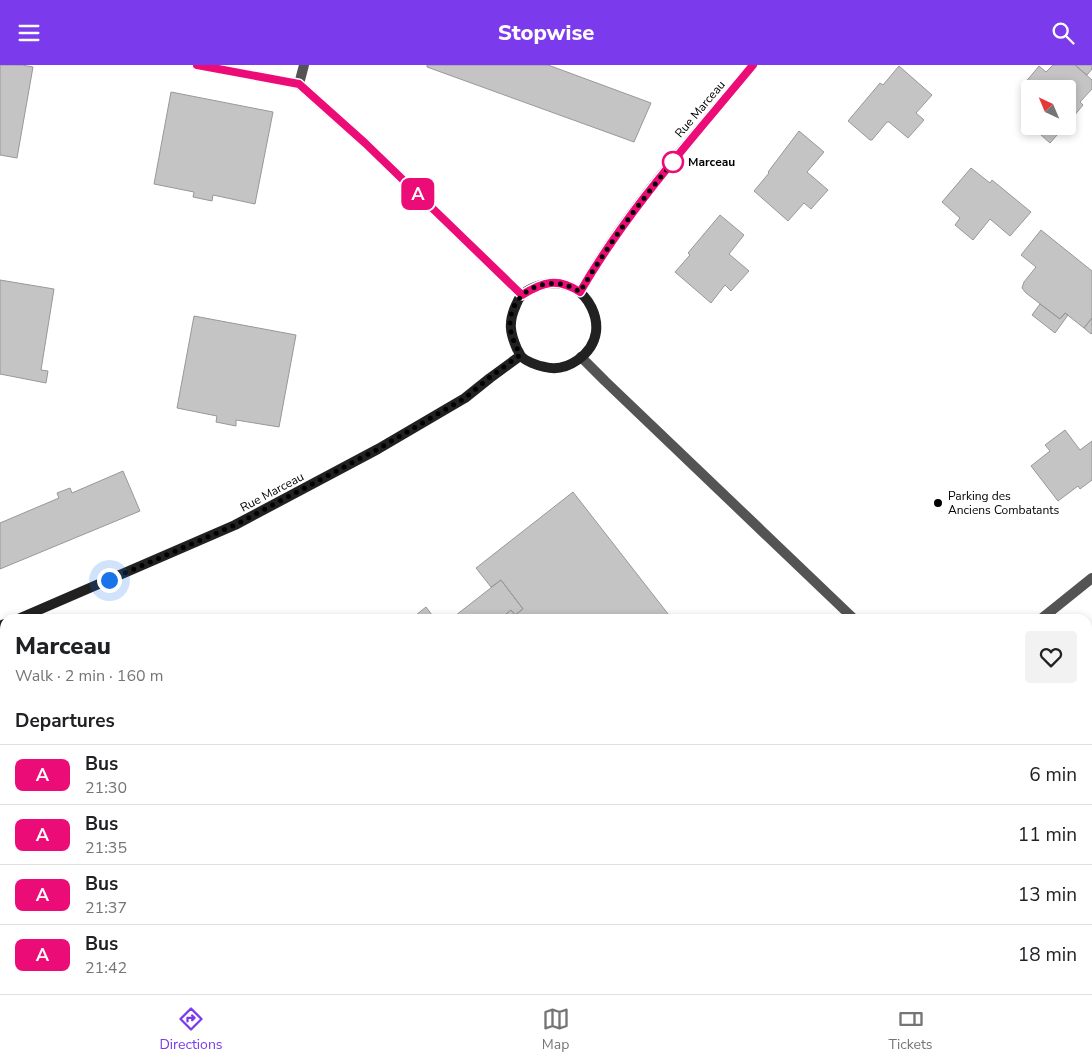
<!DOCTYPE html>
<html lang="en">
<head>
<meta charset="utf-8">
<style>
	:root { --surface:#fff; --page:#f2f2f2; --text:#202124; --muted:#757577; --line:#e0e0e0; --accent:#7c3aed }
	body { margin:0; font-family:"Nunito Sans",sans-serif; background:var(--page); color:var(--text); height:100vh; display:flex; flex-direction:column; font-size:19px; white-space:nowrap }
	* { box-sizing:border-box; margin:0 }
	p { font-size:16px; color:var(--muted) }
	.icon { flex:none; width:28px; height:28px; fill:none; stroke:currentColor; stroke-width:2; stroke-linecap:round; stroke-linejoin:round }
	.map { position:relative; flex:1; overflow:hidden }
	.sheet { position:absolute; left:0px; top:549px; width:1092px; height:381px; display:flex; flex-direction:column; background:var(--surface); border-radius:15px 15px 0 0; box-shadow:0 2px 8px #0003 }
	.sheet>* { flex:none }
	.badge { padding:0 10px; border-radius:8px; font-size:18px; line-height:32px }
	.needle { width:32px; rotate:316deg }
	.controls { position:absolute; left:1021px; top:15px; display:grid; gap:10px }
	.controls a { display:grid; place-items:center; width:55px; height:55px; border-radius:5px; background:var(--surface); box-shadow:0 2px 8px #0003; font-size:25px }
	.you { position:absolute; width:25px; height:25px; margin:-12px; border:4px solid #fff; border-radius:50%; background:#1a73e8; box-shadow:0 0 0 8px #1a73e833 }
	.map>.badge { position:absolute; translate:-50% -50%; box-shadow:0 0 0 2px #fff }
	h2 { padding:0 15px; font-size:19px; line-height:45px }
	.round { display:grid; place-items:center; flex:none; width:52px; height:52px; border-radius:5px; background:var(--page) }
	.overview { display:flex; align-items:center; justify-content:space-between; height:85px; padding:0 15px }
	h1 { font-size:24px; font-weight:800; line-height:38px }
	ul { padding:0; list-style:none }
	li { display:flex; align-items:center; gap:15px; height:60px; padding:0 15px; border-top:1px solid var(--line) }
	li div { flex:1 }
	li b { display:block; font-size:19px }
	li em { font-style:normal }
	li .badge { min-width:55px; font-weight:700; text-align:center }
	header { display:flex; justify-content:space-between; align-items:center; height:65px; padding:0 15px; background:var(--accent); color:#fff; font-size:22px; font-weight:800 }
	.tab-bar { display:flex; justify-content:space-around; align-items:center; height:70px; border-top:1px solid var(--line); background:var(--surface); font-size:14px; color:var(--muted) }
	.tab-bar a { display:grid; justify-items:center; gap:2px }
	.tab-bar .current { color:var(--accent) }
	.map>svg:first-child { display:block }
	.building { fill:#c4c4c4; stroke:#989898 }
	.lines { fill:none; stroke-linecap:round; stroke-linejoin:round }
	.street { stroke:#545454; stroke-width:10 }
	.secondary { stroke:#212121; stroke-width:10 }
	.line-casing { stroke:#fff; stroke-width:11 }
	.line { stroke:#eb0c77; stroke-width:8 }
	.walk { stroke:#000; stroke-width:5; stroke-dasharray:0 9 }
	.stop-dot { fill:#fff; stroke:#eb0c77; stroke-width:2.5 }
	.poi-dot { fill:#000; stroke:#fff; stroke-width:2 }
	.labels { text-anchor:middle; dominant-baseline:central; stroke-width:4; stroke-linejoin:round; paint-order:stroke }
	.street-label { font-size:12px; fill:#000; stroke:#fff }
	.stop-label { font-size:12px; font-weight:bold; fill:#000; stroke:#fff; text-anchor:start }
	.poi-label { font-size:12px; fill:#000; stroke:#fff; text-anchor:start }
</style>
</head>
<body>
<header><svg class="icon" aria-label="menu" viewBox="0 0 24 24"><path d="M4 6h16M4 12h16M4 18h16"/></svg>Stopwise<svg class="icon" aria-label="search" viewBox="0 0 24 24"><circle cx="10" cy="10" r="6"/><path d="M15 15l6 6"/></svg></header>
<div class="map">
<svg width="1092" height="929" viewBox="0 0 1092 929">
	<rect width="100%" height="100%" fill="#fff"/>
	<path class="building" d="M0,0H22L33,2L17,93L0,90Z
		M427,0H548L651,38L634,77L427,2Z
		M1053,0H1075L1092,15V24L1080,37L1083,40L1068,58V24H1030V25L1024,19L1039,1L1046,7Z
		M1075,0H1092V4L1087,10Z
		M899,1L932,30L916,48L924,55L908,73L889,57H887L872,75H870L848,56L880,18L883,20Z
		M171,27L273,47L255,139L213,130L212,136L193,132L194,127L154,119Z
		M1031,61H1065L1050,78Z
		M799,66L824,87L807,107L828,125L811,144L804,138L788,156L754,126L769,108L768,107Z
		M971,103L990,118L992,115L1031,147L1010,171L990,154L973,175L955,160L960,153L942,137Z
		M720,150L744,170L729,189L749,206L731,226L725,220L711,238L675,207L690,190L688,188Z
		M1041,165L1092,206V253L1084,263L1065,248L1060,254L1026,228L1022,223L1024,217L1036,202L1021,190Z
		M0,215L54,224L41,305L48,306L46,318L0,309Z
		M1040,239L1060,254L1065,248L1068,250L1055,268L1032,250Z
		M194,251L296,270L279,362L236,355V361L216,357L217,351L177,343Z
		M1092,253V268L1091,269L1084,263Z
		M1065,365L1080,385L1092,376V415L1080,424L1078,421L1058,436L1031,401L1050,386L1045,380Z
		M123,406L140,446L0,504V458L59,433L57,428L70,423L72,428Z
		M573,427L672,554H500L511,545L515,550L523,544L501,515L491,522L476,503Z
		M501,515L523,544L515,550L511,545L500,554H451Z
		M426,542L435,554H411Z
		M1092,664V683L1088,678V668Z
		M5,872V925H11L6,929H0V876Z
		M1088,914L1092,920V929H908L905,925H1088Z
		M204,925H385L380,929H207Z
		M665,925H839L842,929H659Z
		M839,925H854L857,929H842Z
		M884,925H905L900,929H879Z"/>
	<g class="lines">
		<path class="street" d="M197,0L299,19L365,78L522,230
			M299,19L304,0
			M581,292L605,316L854,554
			M1041,554L1092,513
			M1088,784L1092,789"/>
		<path class="secondary" d="M549,218C559,218 567,219 575,224C589,232 598,251 596,267C593,289 567,308 545,302C538,301 525,296 521,291C520,290 518,285 517,284C510,268 508,257 516,240C517,237 519,233 522,230C529,223 540,220 549,218Z
			M580,227C627,144 693,73 753,0
			M18,554L235,460L378,384L465,333L490,313L520,291
			M0,561L5,559"/>
	</g>
	<g class="lines">
		<g class="line-casing">
			<path id="line" d="M197,0L299,19L365,78L522,230C543,217 557,212 580,227C628,144 693,73 753,0"/>
		</g>
		<use href="#line" class="line"/>
		<path class="walk" d="M109,515L235,460L378,384L465,333L490,312L520,290C516,281 511,272 510,261C509,224 551,207 580,227C607,181 639,138 673,97"/>
	</g>
	<circle class="stop-dot" cx="673" cy="97" r="10"/>
	<circle class="poi-dot" cx="938" cy="438" r="5"/>
	<g class="labels">
		<g class="street-label">
			<text transform="translate(700 44) rotate(-50)">Rue Marceau</text>
			<text transform="translate(272 427) rotate(-28)">Rue Marceau</text>
		</g>
		<g class="stop-label">
			<text x="688" y="97">Marceau</text>
		</g>
		<g class="poi-label">
			<text x="948" y="431">Parking des<tspan x="948" dy="14">Anciens Combatants</tspan></text>
		</g>
	</g>
</svg>
<div class="controls">
<a><svg class="needle" viewBox="-14 -14 28 28"><path d="M0-13l5 13h-10z" fill="#e53935"/><path d="M0 13l5-13h-10z" fill="#757577"/></svg></a>
</div>
<div class="you" style="left:109px;top:515px"></div>
<b class="badge" style="left:418px;top:129px;background:#eb0c77;color:#fff">A</b>
<section class="sheet">
<div class="overview"><div><h1>Marceau</h1><p>Walk · 2 min · 160 m</p></div><a class="round"><svg class="icon" aria-label="heart" viewBox="0 0 24 24"><path d="M12 20l-8-8c-3-5 5-10 8-4 3-6 11-1 8 4z"/></svg></a></div>
<h2>Departures</h2>
<ul>
<li><span class="badge" style="background:#eb0c77;color:#fff">A</span><div><b>Bus</b><p>21:30</p></div><em>6 min</em></li>
<li><span class="badge" style="background:#eb0c77;color:#fff">A</span><div><b>Bus</b><p>21:35</p></div><em>11 min</em></li>
<li><span class="badge" style="background:#eb0c77;color:#fff">A</span><div><b>Bus</b><p>21:37</p></div><em>13 min</em></li>
<li><span class="badge" style="background:#eb0c77;color:#fff">A</span><div><b>Bus</b><p>21:42</p></div><em>18 min</em></li>
</ul>
</section>
</div>
<nav class="tab-bar">
<a class="current"><svg class="icon" aria-label="directions" viewBox="0 0 24 24"><path d="M12 3l9 9-9 9-9-9zM9 14v-3h6M13 9l2 2-2 2"/></svg>Directions</a>
<a><svg class="icon" aria-label="map" viewBox="0 0 24 24"><path d="M3 6l6-2 6 2 6-2v14l-6 2-6-2-6 2zM9 4v14M15 6v14"/></svg>Map</a>
<a><svg class="icon" aria-label="tickets" viewBox="0 0 24 24"><path d="M3 7h18v10H3zM15 7v10"/></svg>Tickets</a>
</nav>
</body>
</html>
